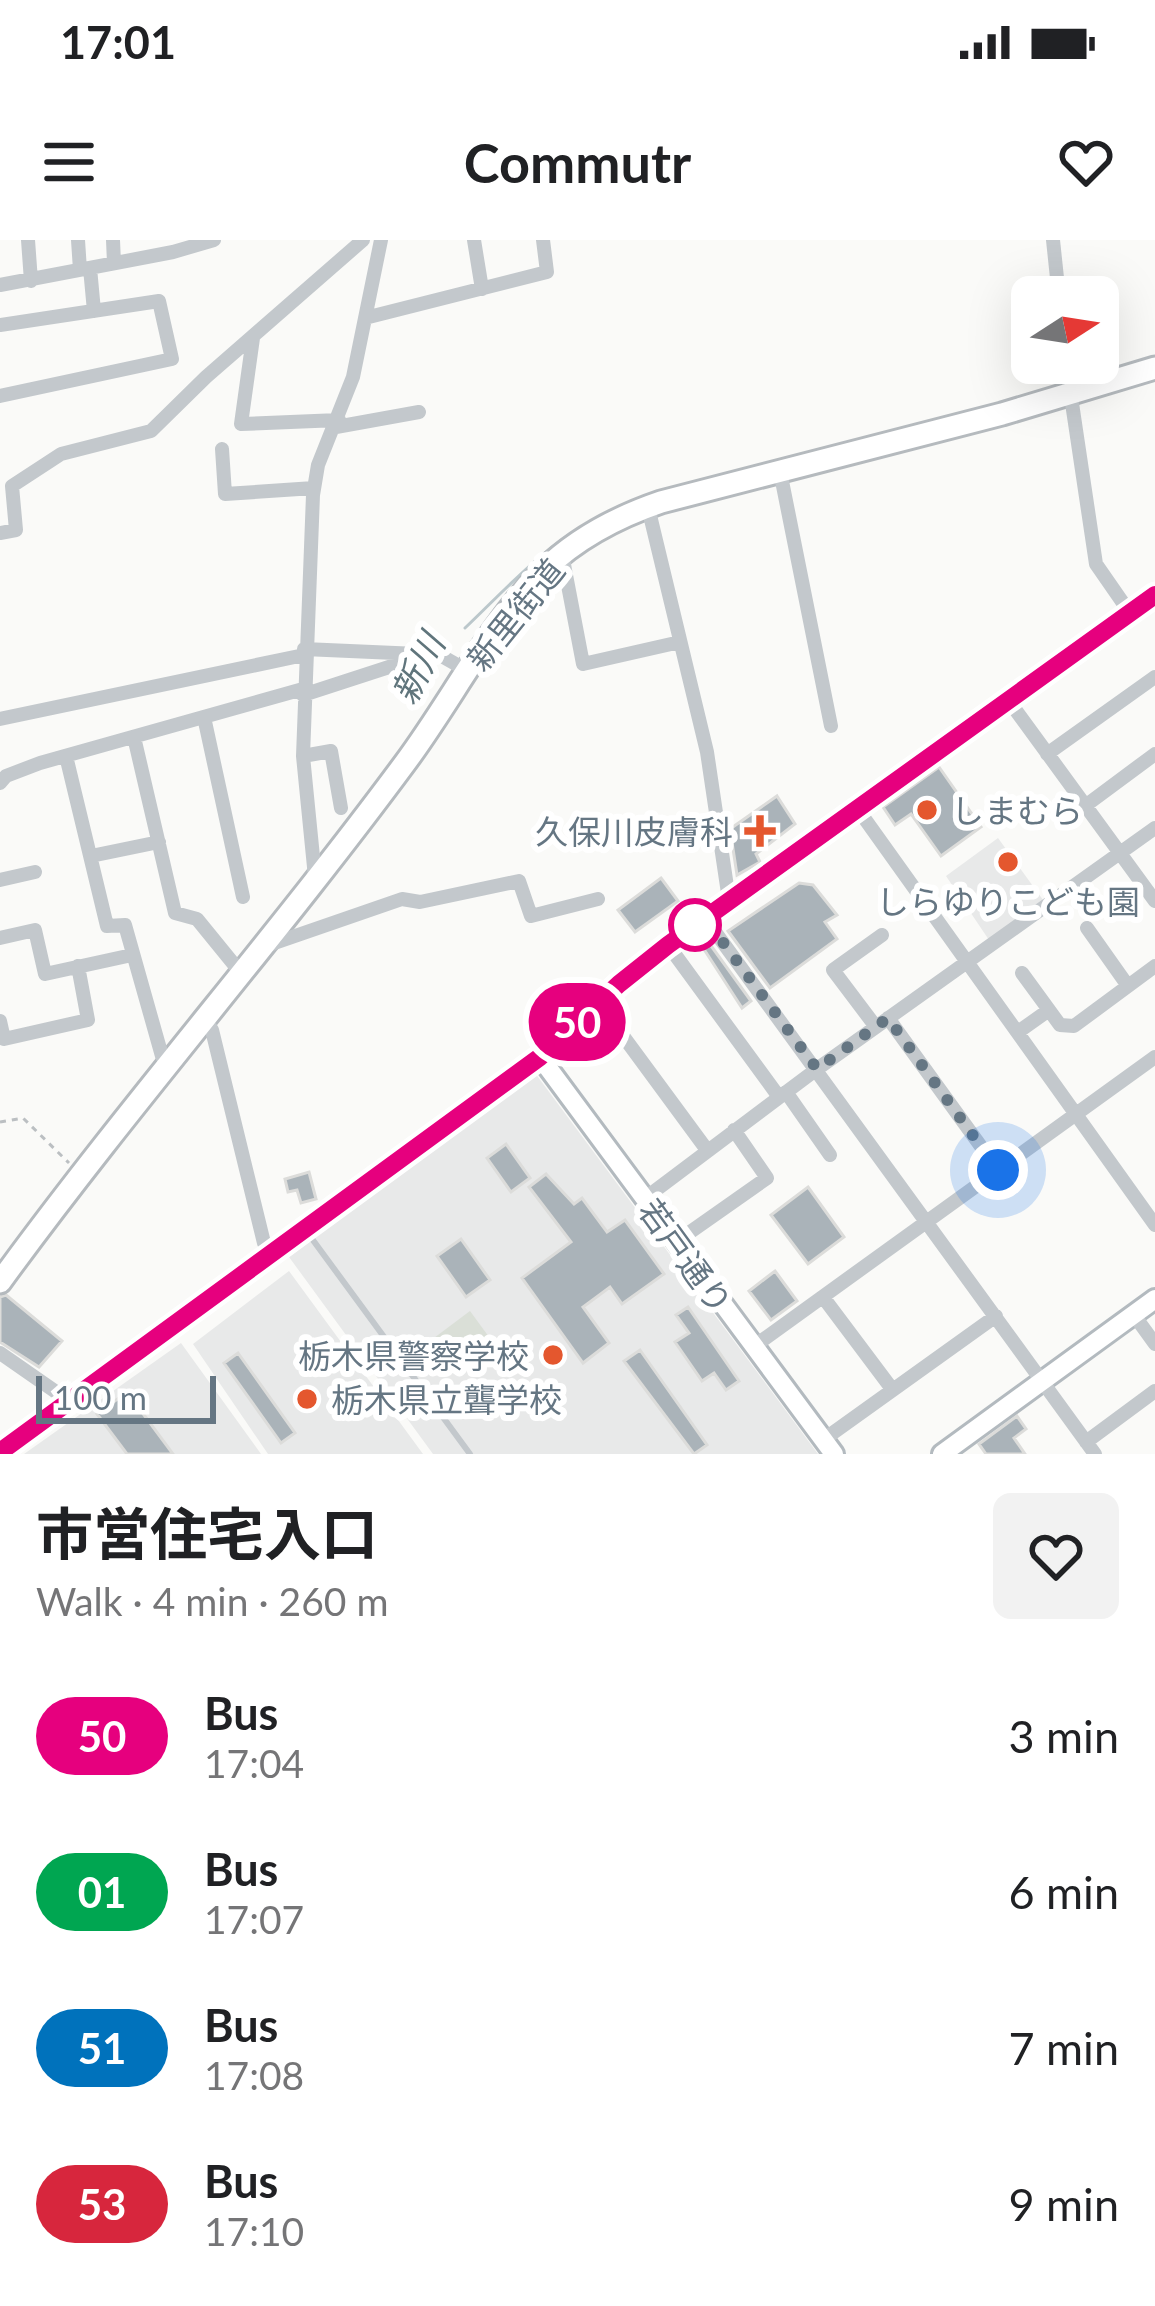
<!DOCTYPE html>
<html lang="en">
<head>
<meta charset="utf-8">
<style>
	:root { --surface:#fff; --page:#f2f2f2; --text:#202124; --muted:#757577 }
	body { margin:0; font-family:Lato,"Noto Sans JP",sans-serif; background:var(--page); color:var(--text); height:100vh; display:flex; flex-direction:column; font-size:45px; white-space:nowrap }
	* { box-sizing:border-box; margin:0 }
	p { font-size:39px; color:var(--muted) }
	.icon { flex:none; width:66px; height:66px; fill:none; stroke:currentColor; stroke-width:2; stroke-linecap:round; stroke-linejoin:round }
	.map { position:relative; height:1214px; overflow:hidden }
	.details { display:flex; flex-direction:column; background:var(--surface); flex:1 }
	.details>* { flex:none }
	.badge { padding:0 24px; border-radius:39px; font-size:42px; line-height:78px }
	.needle { width:78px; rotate:78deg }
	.controls { position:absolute; left:1011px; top:36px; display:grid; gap:24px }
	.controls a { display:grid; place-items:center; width:108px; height:108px; border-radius:18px; background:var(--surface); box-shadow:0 12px 48px #0002; font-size:60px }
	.scale { position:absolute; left:36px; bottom:30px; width:180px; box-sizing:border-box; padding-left:12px; border:6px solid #657683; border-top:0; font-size:33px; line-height:42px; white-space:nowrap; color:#657683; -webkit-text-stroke:9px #fff; paint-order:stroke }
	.you { position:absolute; width:60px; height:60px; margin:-30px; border:9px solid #fff; border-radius:50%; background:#1a73e8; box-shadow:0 0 0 18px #1a73e833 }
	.map>.badge { position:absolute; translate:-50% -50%; box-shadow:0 0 0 6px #fff }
	.round { display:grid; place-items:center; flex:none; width:126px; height:126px; border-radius:18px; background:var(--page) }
	.head { display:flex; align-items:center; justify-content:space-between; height:204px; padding:0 36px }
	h1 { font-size:57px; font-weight:700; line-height:90px }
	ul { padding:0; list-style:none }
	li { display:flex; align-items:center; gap:36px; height:156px; padding:0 36px }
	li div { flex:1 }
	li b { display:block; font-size:45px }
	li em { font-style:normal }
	li .badge { min-width:132px; font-weight:700; text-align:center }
	.status { display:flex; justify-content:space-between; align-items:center; height:84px; padding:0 60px; background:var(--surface); direction:ltr }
	.status svg { height:33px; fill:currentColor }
	header { display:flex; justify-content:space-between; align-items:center; height:156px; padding:0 36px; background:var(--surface); font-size:54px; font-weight:700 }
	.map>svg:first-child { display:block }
	.built { fill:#e8e9e9 }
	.green { fill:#dadfd7 }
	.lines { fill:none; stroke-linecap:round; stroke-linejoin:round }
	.stream { stroke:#bbc7cb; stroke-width:3 }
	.building { fill:#aab3b9; stroke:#dcdcda; stroke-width:3 }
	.secondary-casing { stroke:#b3babf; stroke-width:24 }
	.primary-casing { stroke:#b5babe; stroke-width:27 }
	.path { stroke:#bbbfc2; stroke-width:3; stroke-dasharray:6 6; stroke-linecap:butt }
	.lane { stroke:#c3c8cc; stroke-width:6 }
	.street { stroke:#c3c8cc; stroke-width:14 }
	.secondary { stroke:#fff; stroke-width:18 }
	.primary { stroke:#fff; stroke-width:21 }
	.line-casing { stroke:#fff; stroke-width:27 }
	.line { stroke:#e6007e; stroke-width:18 }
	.walk { stroke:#657683; stroke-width:12; stroke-dasharray:0 21.6 }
	.poi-dot { fill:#e4572e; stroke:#fff; stroke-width:4.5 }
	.stop-dot { fill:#fff; stroke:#e6007e; stroke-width:6 }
	.labels { text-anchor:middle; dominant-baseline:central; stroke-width:12; stroke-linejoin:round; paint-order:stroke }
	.street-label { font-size:33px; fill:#657683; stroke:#fff }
	.poi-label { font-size:33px; fill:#657683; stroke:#fff; text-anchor:start }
	.water-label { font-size:36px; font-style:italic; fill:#60757c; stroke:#fff }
</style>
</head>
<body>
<div class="status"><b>17:01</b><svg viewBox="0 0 49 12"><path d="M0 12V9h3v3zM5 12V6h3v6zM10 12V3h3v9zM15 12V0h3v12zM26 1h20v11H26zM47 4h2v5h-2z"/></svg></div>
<header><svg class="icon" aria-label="menu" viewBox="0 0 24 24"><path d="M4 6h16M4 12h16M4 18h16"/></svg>Commutr<svg class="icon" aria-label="heart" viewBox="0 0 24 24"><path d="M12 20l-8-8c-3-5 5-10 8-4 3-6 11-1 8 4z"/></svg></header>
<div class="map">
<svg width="1155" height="1214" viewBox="0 0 1155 1214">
	<rect width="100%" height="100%" fill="#fafaf8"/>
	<path class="built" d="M998,598L1046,664L991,703L946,636Z
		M535,833L818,1214H433L289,1017Z
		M289,1031L423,1214H268L193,1104Z
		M181,1103L261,1214H24Z"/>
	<path class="green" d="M470,1071L489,1097L437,1135L418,1110Z"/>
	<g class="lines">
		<path class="stream" d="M465,388C504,351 542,308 590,282
			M326,610L396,517"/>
	</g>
	<path class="building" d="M939,527L981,587L941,616L911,574L895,585L883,567Z
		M777,556L795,584L756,614L760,622L737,635L730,589Z
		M661,638L678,661L635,692L618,670Z
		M799,643L813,645L837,675L825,682L837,699L770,748L728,691Z
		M704,696L751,761L742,768L698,700Z
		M506,904L530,938L511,952L487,918Z
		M309,932L316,959L301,963L297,950L288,952L285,939Z
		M546,934L574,964L582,958L607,992L625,980L664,1034L622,1064L610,1047L583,1067L609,1103L583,1123L522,1038L571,1002L529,947Z
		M808,947L844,997L808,1024L771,975Z
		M461,999L490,1040L466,1057L437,1016Z
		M775,1031L797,1061L771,1080L749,1051Z
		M6,1055L62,1101L39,1127L0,1102V1057Z
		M688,1067L739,1141L726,1150L714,1133L702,1141L675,1102L689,1093L676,1075Z
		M640,1110L707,1205L694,1214L624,1121Z
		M238,1113L295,1193L281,1203L224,1123Z
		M127,1152L173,1214H127L97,1174Z
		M1017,1176L1026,1189L1014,1198L1025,1214H986L979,1204Z"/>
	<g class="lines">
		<g class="secondary-casing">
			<path id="secondary" d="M540,817L834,1214
				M0,1212L540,817L619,744L668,705L1155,355
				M942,1214L1155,1059"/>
		</g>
		<g class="primary-casing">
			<path id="primary" d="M0,1042C129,865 275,699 405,523C452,460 488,386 544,330C578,297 617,277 661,262L1002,174L1155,128"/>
		</g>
		<path class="path" d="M0,882L23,878L69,923"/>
		<path class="lane" d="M307,992L470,1214"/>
		<path class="street" d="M28,0L31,41
			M78,0L80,30
			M113,0L114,23
			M474,0L482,49
			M1053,0L1059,57
			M90,28L94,71
			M0,45L173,12L214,0
			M365,78L547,32L543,0
			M0,85L159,61L172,119L0,156
			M253,98L241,184L339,180
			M1066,123L1096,324L1130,373
			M336,187L419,172
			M222,209L225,254L314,248
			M780,231L831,486
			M648,267L707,512L729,660
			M0,293L16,290L12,246L61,214L151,191L206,137L363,0
			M562,314L583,424L680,402
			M304,409L418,414
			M303,455L429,414H438L468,431
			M1009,461L1155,661
			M204,477L243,657
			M0,479L304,415
			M134,497L175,673L197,679L241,733
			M1047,514L1155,437
			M66,516L107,686L125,685L162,816L169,827
			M303,516L331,511L341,568
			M0,543L6,536L40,523L303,449
			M1085,566L1155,514
			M857,568L1155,985
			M91,616L159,602
			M315,637L303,516L313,255L318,225L353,137L381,0
			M0,640L35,632
			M705,678L1095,1214
			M1087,688L1128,746
			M0,698L35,690L45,734L132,715
			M668,705L779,857
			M266,706L402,659L420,662L519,641L531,676L598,659
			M1022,733L1060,785L1074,786L1155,726
			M598,762L707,910
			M888,778L998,930
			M205,780L212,790L264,1003L270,1014
			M0,781L4,799L88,780L78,726
			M876,787L833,730L882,695
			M1018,792L1049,770
			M786,852L830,915
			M644,959L817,829L1155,588
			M676,1002L767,938L734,890
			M823,1057L892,1149
			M1134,1075L1155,1104
			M753,1107L1155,817
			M0,1113L69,1161
			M823,1200L996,1076
			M1086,1202L1155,1151"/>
		<use href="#secondary" class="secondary"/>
		<use href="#primary" class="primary"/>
	</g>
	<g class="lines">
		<g class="line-casing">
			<path id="line" d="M0,1212L540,817L619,744L668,705L1155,355"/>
		</g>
		<use href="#line" class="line"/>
		<path class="walk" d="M695,685L705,678L817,829L888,778L998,930"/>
	</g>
	<g class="poi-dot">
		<circle cx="927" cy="570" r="12"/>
		<path d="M754 573h12v12h12v12h-12v12h-12v-12h-12v-12h12z"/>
		<circle cx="1008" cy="622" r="12"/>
		<circle cx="553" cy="1115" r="12"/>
		<circle cx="307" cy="1159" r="12"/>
	</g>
	<circle class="stop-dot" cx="695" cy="685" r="24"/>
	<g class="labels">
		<g class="street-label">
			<text transform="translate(515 374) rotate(-51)">新里街道</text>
			<text transform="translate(686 1016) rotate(54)">若戸通り</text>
		</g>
		<g class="poi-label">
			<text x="951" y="570">しまむら</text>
			<text x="733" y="591" text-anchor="end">久保川皮膚科</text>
			<text x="1008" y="661" text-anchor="middle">しらゆりこども園</text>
			<text x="529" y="1115" text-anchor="end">栃木県警察学校</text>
			<text x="331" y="1159">栃木県立聾学校</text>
		</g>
		<g class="water-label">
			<text transform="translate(417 428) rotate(-63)">新川</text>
		</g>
	</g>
</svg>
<div class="controls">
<a><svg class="needle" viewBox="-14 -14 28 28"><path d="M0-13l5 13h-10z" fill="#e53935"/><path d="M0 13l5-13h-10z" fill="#757577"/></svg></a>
</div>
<div class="scale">100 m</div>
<div class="you" style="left:998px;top:930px"></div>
<b class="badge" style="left:577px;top:782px;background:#e6007e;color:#fff">50</b>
</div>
<section class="details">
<div class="head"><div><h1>市営住宅入口</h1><p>Walk · 4 min · 260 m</p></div><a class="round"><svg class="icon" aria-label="heart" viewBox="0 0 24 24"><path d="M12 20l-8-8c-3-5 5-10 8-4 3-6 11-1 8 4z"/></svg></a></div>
<ul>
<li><span class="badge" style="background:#e6007e;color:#fff">50</span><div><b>Bus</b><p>17:04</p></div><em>3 min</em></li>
<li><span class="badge" style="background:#00a651;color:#fff">01</span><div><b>Bus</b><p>17:07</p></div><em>6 min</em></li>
<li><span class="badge" style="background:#0072bc;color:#fff">51</span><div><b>Bus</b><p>17:08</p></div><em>7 min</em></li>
<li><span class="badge" style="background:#d7263d;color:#fff">53</span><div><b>Bus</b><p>17:10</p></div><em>9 min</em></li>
</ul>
</section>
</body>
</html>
